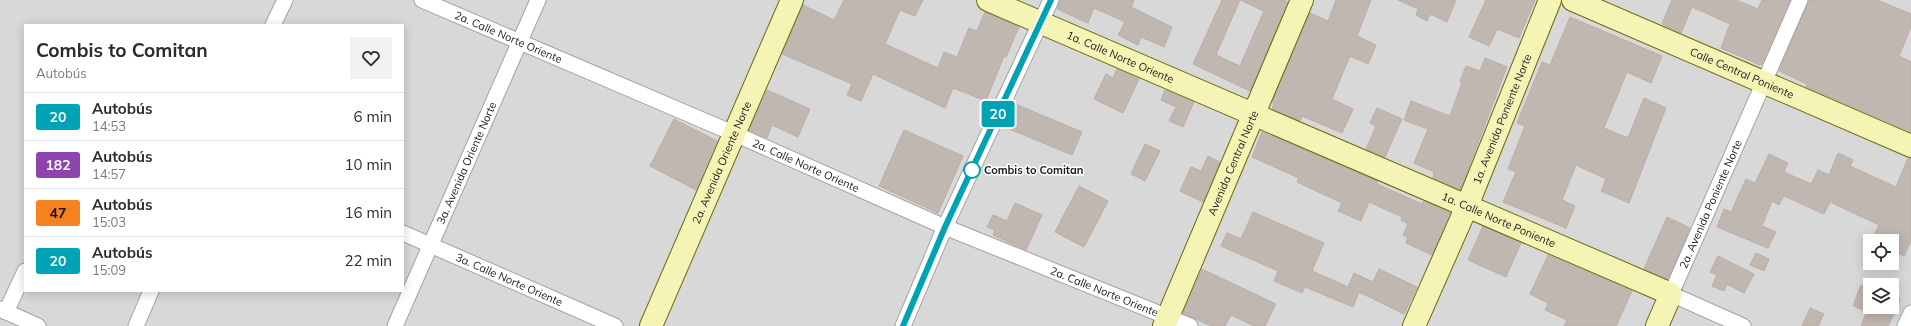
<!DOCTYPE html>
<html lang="es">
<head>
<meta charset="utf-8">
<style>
	:root { --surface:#fff; --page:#f2f2f3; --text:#2b2b33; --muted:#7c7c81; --line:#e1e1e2 }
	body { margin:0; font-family:Mulish,sans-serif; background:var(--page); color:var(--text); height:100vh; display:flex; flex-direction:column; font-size:15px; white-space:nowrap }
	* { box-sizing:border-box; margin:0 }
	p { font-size:13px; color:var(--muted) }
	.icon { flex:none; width:22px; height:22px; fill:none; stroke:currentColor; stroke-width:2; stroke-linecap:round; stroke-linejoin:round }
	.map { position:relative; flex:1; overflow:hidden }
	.panel { position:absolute; left:24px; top:24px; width:380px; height:268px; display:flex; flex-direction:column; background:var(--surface); border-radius:0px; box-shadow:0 2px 10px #0003 }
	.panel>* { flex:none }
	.badge { padding:0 8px; border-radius:3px; font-size:14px; line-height:26px }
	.controls { position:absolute; left:1863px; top:234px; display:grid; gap:8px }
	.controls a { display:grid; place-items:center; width:36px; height:36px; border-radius:0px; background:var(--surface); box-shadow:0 2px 10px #0003; font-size:20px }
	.map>.badge { position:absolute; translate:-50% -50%; box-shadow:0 0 0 2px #fff }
	.round { display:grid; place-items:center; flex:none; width:42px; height:42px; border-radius:0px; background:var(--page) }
	.overview { display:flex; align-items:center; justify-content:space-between; height:68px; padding:0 12px }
	h1 { font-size:19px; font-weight:700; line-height:30px }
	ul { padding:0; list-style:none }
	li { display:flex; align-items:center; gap:12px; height:48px; padding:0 12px; border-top:1px solid var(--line) }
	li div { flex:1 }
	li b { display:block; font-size:15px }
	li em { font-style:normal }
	li .badge { min-width:44px; font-weight:700; text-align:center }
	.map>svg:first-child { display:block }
	.residential { fill:#d9d8d8; fill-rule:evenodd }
	.building { fill:#c0b7b1; stroke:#bdada4 }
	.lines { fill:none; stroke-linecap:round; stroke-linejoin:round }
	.street-casing { stroke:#a2a2a2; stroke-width:17 }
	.secondary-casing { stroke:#686b09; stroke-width:24 }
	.street { stroke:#fff; stroke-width:15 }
	.secondary { stroke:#f6f4b5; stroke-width:22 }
	.line-casing { stroke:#fff; stroke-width:9 }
	.line { stroke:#00a3b4; stroke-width:6 }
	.stop-dot { fill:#fff; stroke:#00a3b4; stroke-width:2 }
	.labels { text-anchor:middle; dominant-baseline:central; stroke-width:3; stroke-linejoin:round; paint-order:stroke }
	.street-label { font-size:11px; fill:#1b1b1b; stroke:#fff }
	.stop-label { font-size:11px; font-weight:bold; fill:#1b1b1b; stroke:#fff; text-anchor:start }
</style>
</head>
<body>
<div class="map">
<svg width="1911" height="326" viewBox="0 0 1911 326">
	<rect width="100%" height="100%" fill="#ece8e1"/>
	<path class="residential" d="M0,0H1911V326H0ZM25,25H403V291H25ZM1870,241H1892V263H1870ZM1870,285H1892V307H1870Z"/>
	<path class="building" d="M844,0H923L915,16L900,10L885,44L938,68L944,52L957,57L969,28L977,31L985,12L1019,27L1006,57L1004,56L986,101L953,88L945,108L873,74L861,101L847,95L852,84L782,54L803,5L834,20Z
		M1060,0H1134L1131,7L1172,27L1164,47L1141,37L1138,45L1118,35L1125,22L1094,8L1088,23L1057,9Z
		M1222,0H1240L1216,55L1240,66L1264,11L1240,0H1283L1288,2L1250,91L1193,64Z
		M1336,0H1371L1357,36L1376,45L1368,64L1350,56L1332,99L1353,109L1342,133L1302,116L1300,121L1272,108L1274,103L1272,102L1310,13L1328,21Z
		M1398,0H1456L1447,22L1430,14L1427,21L1416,15L1418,9Z
		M1486,0H1535L1519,38L1497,29L1489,46L1469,37Z
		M1672,0H1736L1758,9L1762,0H1790L1762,64L1760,65L1721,48L1730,24L1692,7L1681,33L1662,24Z
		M1809,0H1877L1911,14V27L1899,56L1911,62V132L1806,87L1807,84L1779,71Z
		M1570,17L1662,56L1651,83L1627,72L1604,128L1628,138L1644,98L1666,108L1629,203L1601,191L1606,179L1576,165L1562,200L1575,206L1566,228L1503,202L1516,172L1508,169L1525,126L1517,123L1542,62L1550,65Z
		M1485,58L1507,67L1460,190L1433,178L1434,172L1414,163L1428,129L1404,120L1411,101L1450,116L1462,82L1460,81L1466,66L1480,71Z
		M1117,69L1139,79L1123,113L1094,99L1106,74L1113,78Z
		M767,90L810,109L798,137L772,125L767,138L749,130Z
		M1165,90L1194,102L1183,127L1169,121L1176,107L1161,100Z
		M1013,103L1082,132L1072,155L1002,126Z
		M1377,108L1402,119L1385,157L1366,149L1376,126L1370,123Z
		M674,119L717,141L696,190L650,166Z
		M904,130L963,156L938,213L879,186Z
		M1262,132L1378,181L1377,184L1422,204L1424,201L1450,213L1432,255L1406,243L1408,237L1403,235L1408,224L1401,220L1402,217L1369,202L1361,221L1338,211L1342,203L1297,182L1299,178L1252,157Z
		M1145,144L1160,151L1145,181L1131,174Z
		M1838,153L1853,160L1850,166L1896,187L1908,158H1911V241L1904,256L1892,250V241H1871L1879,225L1830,202L1824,214L1784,196L1779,205L1772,201L1762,226L1776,232L1768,248L1717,227L1724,209L1731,212L1746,179L1755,183L1769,154L1788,163L1784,172L1811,184L1818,170L1829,175Z
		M1208,156L1220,162L1203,202L1180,191L1191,167L1201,171Z
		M1079,186L1108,201L1084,247L1055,232Z
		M1015,203L1042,215L1026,250L993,235L995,230L987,227L993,215L1007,221Z
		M1253,212L1324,243L1312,271L1353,289L1348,287L1354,273L1373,282L1379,269L1417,287L1404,314L1359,292L1353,307L1305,287L1302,293L1274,281L1278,271L1221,246L1227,233L1241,239Z
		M1667,217L1690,228L1668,279L1644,269Z
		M1483,226L1521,243L1506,277L1468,260Z
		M1756,253L1769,259L1764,271L1750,265Z
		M1548,255L1632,291L1616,326H1564L1567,320L1545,310L1548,303L1530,294Z
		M1718,256L1754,274L1744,293L1727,284L1724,291L1712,286L1717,275L1710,272Z
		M1202,269L1276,304L1265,326H1254L1231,315L1225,326H1211L1183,313Z
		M1861,285L1870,288V307H1892V297L1900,300L1888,326H1861L1867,311L1853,306Z
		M1810,308L1824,314L1818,326H1802Z"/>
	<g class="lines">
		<g class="street-casing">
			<g id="street">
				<path id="s1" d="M422,0L735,134L945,227L1190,326"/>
				<path d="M273,25L285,0"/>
				<path id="s2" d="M403,233L615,326"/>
				<path d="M0,309L38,326"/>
				<path d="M6,312L25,271"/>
				<path d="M136,326L151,291"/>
				<path id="s3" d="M395,326L538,0"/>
				<path d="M903,326L945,227L1051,0"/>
				<path id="s4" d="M1743,326L1671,294L1800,0"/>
				<path d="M1905,326L1911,313"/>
			</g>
		</g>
		<g class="secondary-casing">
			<g id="secondary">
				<path id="s5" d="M988,0L1671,294L1657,326"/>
				<path id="s6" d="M1573,0L1911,146"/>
				<path id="s7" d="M651,326L792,0"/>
				<path id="s8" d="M1164,326L1302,0"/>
				<path id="s9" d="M1414,326L1467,206L1550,0"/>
			</g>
		</g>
		<use href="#street" class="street"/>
		<use href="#secondary" class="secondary"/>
	</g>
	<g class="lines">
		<g class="line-casing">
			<path id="line" d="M903,326L945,227L1051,0"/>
		</g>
		<use href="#line" class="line"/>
	</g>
	<circle class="stop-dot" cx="972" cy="170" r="8"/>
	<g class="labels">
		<g class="street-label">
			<text stroke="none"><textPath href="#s1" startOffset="94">2a. Calle Norte Oriente</textPath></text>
			<text stroke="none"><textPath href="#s5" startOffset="144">1a. Calle Norte Oriente</textPath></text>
			<text stroke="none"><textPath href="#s6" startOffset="184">Calle Central Poniente</textPath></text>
			<text stroke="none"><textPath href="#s9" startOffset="225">1a. Avenida Poniente Norte</textPath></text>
			<text stroke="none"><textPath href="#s3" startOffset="178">3a. Avenida Oriente Norte</textPath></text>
			<text stroke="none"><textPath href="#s7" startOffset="178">2a. Avenida Oriente Norte</textPath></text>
			<text stroke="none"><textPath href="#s8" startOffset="177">Avenida Central Norte</textPath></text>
			<text stroke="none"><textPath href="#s1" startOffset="418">2a. Calle Norte Oriente</textPath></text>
			<text stroke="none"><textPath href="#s4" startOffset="177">2a. Avenida Poniente Norte</textPath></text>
			<text stroke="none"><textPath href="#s5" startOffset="556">1a. Calle Norte Poniente</textPath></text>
			<text stroke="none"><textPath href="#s2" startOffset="116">3a. Calle Norte Oriente</textPath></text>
			<text stroke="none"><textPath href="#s1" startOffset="742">2a. Calle Norte Oriente</textPath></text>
		</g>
		<g class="stop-label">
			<text x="984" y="170">Combis to Comitan</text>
		</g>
	</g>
</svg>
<div class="controls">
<a><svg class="icon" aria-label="locate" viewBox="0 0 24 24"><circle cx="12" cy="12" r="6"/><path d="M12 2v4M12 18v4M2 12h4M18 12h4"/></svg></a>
<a><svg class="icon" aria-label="layers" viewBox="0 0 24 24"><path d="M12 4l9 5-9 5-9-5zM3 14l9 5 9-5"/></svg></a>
</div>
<b class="badge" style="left:998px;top:114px;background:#00a3b4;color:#fff">20</b>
<section class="panel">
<div class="overview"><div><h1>Combis to Comitan</h1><p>Autobús</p></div><a class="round"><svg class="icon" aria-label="heart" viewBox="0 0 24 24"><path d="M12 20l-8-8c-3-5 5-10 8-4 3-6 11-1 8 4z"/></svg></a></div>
<ul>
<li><span class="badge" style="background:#00a3b4;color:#fff">20</span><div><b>Autobús</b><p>14:53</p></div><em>6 min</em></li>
<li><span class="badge" style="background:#8e44ad;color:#fff">182</span><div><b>Autobús</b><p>14:57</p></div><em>10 min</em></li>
<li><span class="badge" style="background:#f58220;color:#111">47</span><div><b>Autobús</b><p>15:03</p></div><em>16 min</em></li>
<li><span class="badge" style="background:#00a3b4;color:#fff">20</span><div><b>Autobús</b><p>15:09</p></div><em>22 min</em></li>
</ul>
</section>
</div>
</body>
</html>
